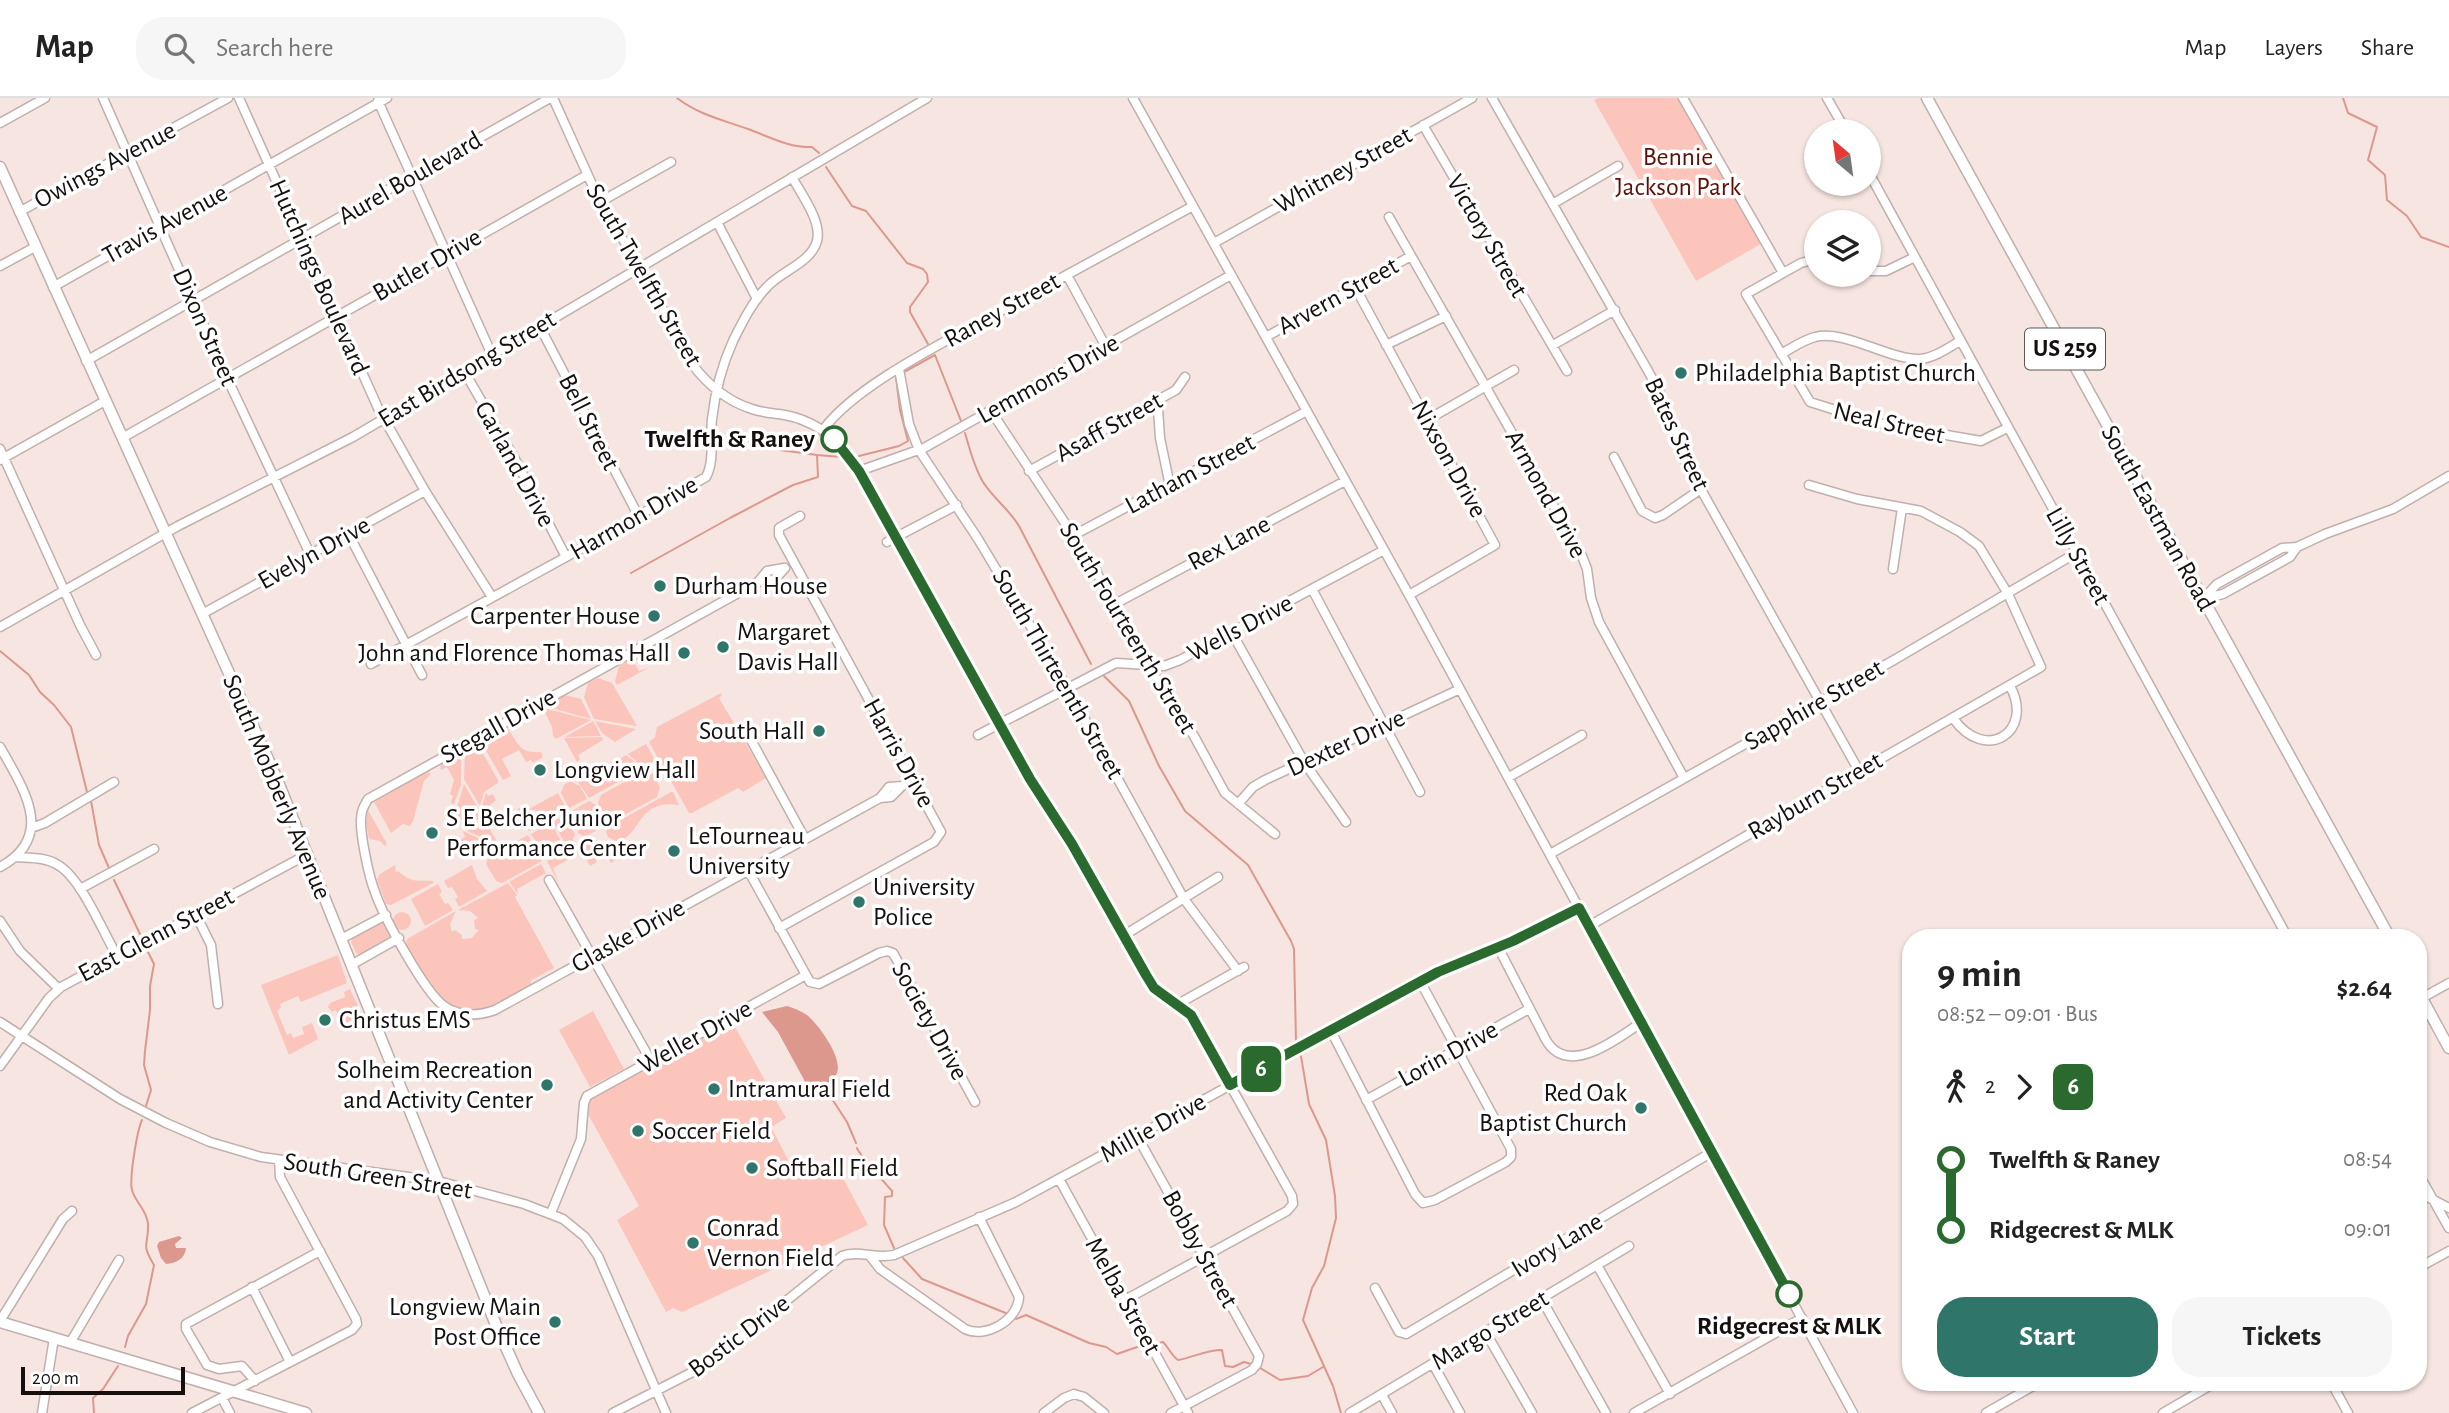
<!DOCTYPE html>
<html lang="en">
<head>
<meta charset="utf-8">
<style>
	:root { --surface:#fff; --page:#f6f6f6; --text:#222; --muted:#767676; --line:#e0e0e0; --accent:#307569 }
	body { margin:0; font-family:"Alegreya Sans",sans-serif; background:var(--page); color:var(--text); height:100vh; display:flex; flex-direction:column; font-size:26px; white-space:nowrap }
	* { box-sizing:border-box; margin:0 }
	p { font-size:23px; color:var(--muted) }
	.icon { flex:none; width:38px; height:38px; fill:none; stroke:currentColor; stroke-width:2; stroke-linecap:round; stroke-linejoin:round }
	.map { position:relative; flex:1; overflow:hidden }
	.panel { position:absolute; left:1902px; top:831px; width:525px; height:462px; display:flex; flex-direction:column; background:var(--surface); border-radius:28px; box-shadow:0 2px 5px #0004 }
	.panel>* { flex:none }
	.badge { padding:0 14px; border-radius:10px; font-size:24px; line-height:46px }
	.needle { width:46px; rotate:331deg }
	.fabs { position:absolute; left:1804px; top:21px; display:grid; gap:14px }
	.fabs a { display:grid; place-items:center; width:77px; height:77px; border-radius:50%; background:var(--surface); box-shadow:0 2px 5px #0004; font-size:35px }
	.scale { position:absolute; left:21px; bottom:18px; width:164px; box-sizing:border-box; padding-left:7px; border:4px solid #150f0e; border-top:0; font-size:19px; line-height:24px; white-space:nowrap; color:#150f0e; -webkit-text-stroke:5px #fff; paint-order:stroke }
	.map>.badge { position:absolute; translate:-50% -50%; box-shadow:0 0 0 4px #fff }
	.legs { display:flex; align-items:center; gap:10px; height:77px; padding:0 35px; font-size:23px }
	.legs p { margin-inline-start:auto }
	.head { display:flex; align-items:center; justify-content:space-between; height:119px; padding:0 35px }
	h1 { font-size:38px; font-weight:700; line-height:52px }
	.button { display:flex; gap:14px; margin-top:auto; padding:14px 35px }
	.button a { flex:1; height:80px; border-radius:28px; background:var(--accent); color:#fff; font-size:28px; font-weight:700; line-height:80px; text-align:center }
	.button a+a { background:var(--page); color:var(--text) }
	ul { padding:0 35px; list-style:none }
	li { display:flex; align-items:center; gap:24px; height:70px; font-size:26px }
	li i { display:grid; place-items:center; width:10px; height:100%; margin:0 9px; background:currentColor }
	li i::after { content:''; width:18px; height:18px; margin:-9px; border:5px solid; border-radius:50%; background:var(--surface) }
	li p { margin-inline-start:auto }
	li:first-child i { background:linear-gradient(#0000 50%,currentColor 0) }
	li:last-child i { background:linear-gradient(currentColor 50%,#0000 0) }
	header { display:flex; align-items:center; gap:42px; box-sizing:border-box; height:98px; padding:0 35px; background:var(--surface); border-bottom:2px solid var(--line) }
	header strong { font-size:33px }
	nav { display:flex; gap:38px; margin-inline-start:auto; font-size:24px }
	.search { width:490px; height:63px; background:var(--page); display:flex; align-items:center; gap:18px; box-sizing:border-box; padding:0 24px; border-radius:28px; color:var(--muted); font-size:26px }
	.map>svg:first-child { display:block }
	.green { fill:#fcc5bb }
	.water { fill:#dc988d }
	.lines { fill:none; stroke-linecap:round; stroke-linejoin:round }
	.stream { stroke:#dc988d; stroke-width:2 }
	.minor-casing { stroke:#c0afac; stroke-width:11 }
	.major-casing { stroke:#c0afac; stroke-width:13 }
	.minor { stroke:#fff; stroke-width:8 }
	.major { stroke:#fff; stroke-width:10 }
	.line-1-casing { stroke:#fff; stroke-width:16 }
	.line-1 { stroke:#2b6a2f; stroke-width:10 }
	.poi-dot { fill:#307569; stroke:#fff; stroke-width:2.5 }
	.stop-1-dot { fill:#fff; stroke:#2b6a2f; stroke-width:3.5 }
	.labels { text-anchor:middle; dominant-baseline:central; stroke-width:7; stroke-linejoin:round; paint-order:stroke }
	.shield { fill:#fff; stroke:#5b5756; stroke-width:2 }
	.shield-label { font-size:24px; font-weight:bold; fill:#150f0e }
	.park-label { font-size:26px; fill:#5e0e07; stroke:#fff }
	.street-label { font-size:26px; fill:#150f0e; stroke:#fff }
	.poi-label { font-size:26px; fill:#150f0e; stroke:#fff; text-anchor:start }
	.stop-label { font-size:26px; font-weight:bold; fill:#150f0e; stroke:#fff; text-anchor:end }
</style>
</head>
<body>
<header>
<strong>Map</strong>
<div class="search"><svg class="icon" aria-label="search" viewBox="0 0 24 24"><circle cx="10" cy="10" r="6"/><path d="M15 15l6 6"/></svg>Search here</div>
<nav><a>Map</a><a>Layers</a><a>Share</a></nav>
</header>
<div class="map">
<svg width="2449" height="1315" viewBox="0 0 2449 1315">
	<rect width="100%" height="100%" fill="#f7e5e1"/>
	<path class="green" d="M1598,0H1679L1761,146L1696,183L1594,2Z
		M631,560H640L634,564L639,573L650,569L617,587L615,583L619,568Z
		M598,580L612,585L637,628L594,621L584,599L588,585Z
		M721,595L722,597L719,600L766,680L743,694L738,690L692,715H689L649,644L655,639L657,629Z
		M565,597L581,601L591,621L544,608Z
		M543,610L591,622L556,641L553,638L552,629Z
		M593,623L601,638L565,639Z
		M595,623L636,631L615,644L602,635Z
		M507,629C518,646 520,656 541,654L543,659L533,665L531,662L526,664L519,652L502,661L511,678L503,682L481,644Z
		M602,639L603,642L578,657L580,662L577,664L564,640Z
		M477,645L498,682V685L484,694L480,708L464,681L465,653Z
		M646,646L655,662L644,670L628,656Z
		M461,654V687L454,706L451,705L453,698L450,696L454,682L447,669L441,672L440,666Z
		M626,657L643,670L589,700L578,684L592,676L597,684L624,669L620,661Z
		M429,672L430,677L424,683L413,723L410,728L403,726L391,735L374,704Z
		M642,674L653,676L660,689L657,699L617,721L606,720L598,706L601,697Z
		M570,683L580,688L587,701L569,710L561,695L564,687Z
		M464,686L479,712L478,721L463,729L455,716Z
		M671,694H673L679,707C636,701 642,738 617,744L608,739L606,734L608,729Z
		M486,695L488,698L493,696L496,702L488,709L493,719L489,722L481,711Z
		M558,695L567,712L557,717L529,711Z
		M589,703L596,707L594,715L585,714L582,711L579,713V722H570V714Z
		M519,710L549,718L551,720L529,733L517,712Z
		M368,712L387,746L385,748L380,743L369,741L366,724Z
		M596,718L604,721L602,729L585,739L578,735L579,727L582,726L588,727L590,730L593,729L592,725Z
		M558,720L567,723L575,736L571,747L567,749L553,724Z
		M480,724L488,728L496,742L495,745L467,733Z
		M551,725L565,750L546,761L531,736Z
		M463,733L497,749V751L488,755L466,751L465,748H455L453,746L465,739Z
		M528,737L542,763L502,785L496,783L486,766L489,758Z
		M592,738L603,761L599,757L595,760L597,764L590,768L582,754L553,770L559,786L547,763Z
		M600,744L617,747L624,745L627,749L620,759L611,765L599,745Z
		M541,766L546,775L517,791L518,796L509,784Z
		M395,767L396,774L398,773C413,786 417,782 433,783V785L391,807L386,806L377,782L380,776Z
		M472,767L477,781L487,793L459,809L455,801L458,799L452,789L448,790L444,783Z
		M508,785L517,797L515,799L554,870L530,883L532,887C519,894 506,903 493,908C446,929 424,879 406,846L407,841L456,813L450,826L452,834L455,832L462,837V841L472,840L479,832L475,831L474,822L478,820L470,813L458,812Z
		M438,786L442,794L439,796L445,806L448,805L453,812L425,828L411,801Z
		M393 823a9 9 0 1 1 18 0a9 9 0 1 1-18 0Z
		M382,823H384L392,837L391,840L360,857L356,855L351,844L353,839Z
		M338,857L347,885L301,904L298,898L280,906L281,910L277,913L287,937L291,935L293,940L304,936L302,929L312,925L318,941L289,957L261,887Z
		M350,891L362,917L342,927L336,912L332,914L328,909L330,905L345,899L344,894Z
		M593,913L624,971L590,989L559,932Z
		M730,920L786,1020L771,1029L797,1079L833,1061L868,1127L682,1214L673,1210L666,1214L617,1122L639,1108L584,1009L585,1002Z"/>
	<path class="water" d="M787,908C794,910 801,913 807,917C819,927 843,960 837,975C833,984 822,988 814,992L808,989L778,934L762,914Z
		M179,1138L182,1140L175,1146L176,1150H186C185,1161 176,1165 166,1166L161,1160L157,1148L159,1144Z"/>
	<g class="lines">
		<path class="stream" d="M677,0C699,17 723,22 748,31C770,39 789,50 812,49L819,55
			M2343,0L2348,15L2377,29L2368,62L2385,77L2387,102L2407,118L2421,139L2449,149
			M826,69L852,108L866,113L907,165L923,171L927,176L928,184L910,209V214L928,246
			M904,274L935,257L961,323
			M965,335C970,352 974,369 983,384C993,400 1008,410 1019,428L1091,566
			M780,352L817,357
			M859,358L899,348L908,343L900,312L896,279
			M631,475L730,420L793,387L818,379L817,357L841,359
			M0,553L29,577L40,594L54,607L71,629L87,694
			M1103,577L1129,603L1159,668L1185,713L1248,767L1291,843L1294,851L1296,944
			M91,703L99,747L109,770
			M114,782L140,836
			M145,848L154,866L150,888V912L145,953L144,967L151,992L146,1008
			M1301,958L1309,1006L1326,1042L1335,1098L1336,1120L1324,1168L1312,1190L1303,1222L1333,1288L1341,1315
			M823,987L847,1024L856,1045
			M857,1050C859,1057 885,1085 892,1093V1098L885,1099L884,1127L894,1150
			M903,1160L922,1181L1008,1216
			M1016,1221L1026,1217L1089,1245L1106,1249L1117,1256L1140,1248
			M1155,1246L1163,1244C1169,1250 1171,1257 1178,1262C1194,1259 1206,1252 1222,1252L1225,1268L1233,1269L1244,1264L1251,1266
			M125,1249L128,1238L146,1206L154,1167C140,1144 149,1148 148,1126C147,1112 135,1104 132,1092C129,1081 137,1033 142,1022
			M1260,1270L1280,1282L1308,1278L1323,1269
			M94,1315L93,1300L103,1291L118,1268"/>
		<g class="minor-casing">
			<path id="minor" d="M103,0L227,280L310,456
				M239,0L378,310L425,393L492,499
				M553,0L600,104L640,169L692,266C708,287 726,303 752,311C763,315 774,315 785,317C811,322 832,336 849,357L1030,681L1072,746L1146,877L1154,890L1191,917L1292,1098L1293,1106L1287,1113L1125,1202
				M1133,0L1409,497L1853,1315
				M1492,0L1647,271L1659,293L1685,363L1859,673
				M1683,0L1783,175
				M1827,0L1846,33
				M378,3L492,257
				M0,25L45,0
				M1423,27L1567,273
				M1869,75L2288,840
				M600,104L671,64
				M1554,105L1618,68
				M19,114L228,0
				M1389,119L1582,458L1587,471L1591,500L1599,524L1684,680
				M717,124L757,201
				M1214,145L1472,0
				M1816,161L1801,165L1746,196L1810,304L1877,325L1981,343L2007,330
				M0,168L35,149
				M1869,173H1886L1915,159
				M1067,177L1106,249
				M53,189L387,0
				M1355,189L1495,447L1409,497
				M540,229L639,419
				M1266,239L1411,158
				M1386,247L1446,218
				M1553,247L1615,212
				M1781,256C1792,250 1803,242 1815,239C1844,231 1889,262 1920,261C1934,260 1948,250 1960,243
				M86,263L550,0
				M899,271L909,326L919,352L978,441L1067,589L1184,801L1238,873
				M464,273L516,363L566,459
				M1155,304L1158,311L1160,340L1170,388
				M991,313L1096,472L1106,496L1134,546L1194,638L1225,695L1275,736
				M1427,322L1514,272
				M823,332C854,289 939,247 986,221C1055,183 1124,145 1193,108
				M122,340L587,77
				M0,351L80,527L96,557
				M1614,359L1642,413L1655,420L1663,417L1701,391
				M0,362L105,303
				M859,373L924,350L1231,177
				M1029,373L1176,292L1185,279
				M348,435L422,577
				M1074,437L1307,313
				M887,444L957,407
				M784,470L767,473L758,484L368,701C364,708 361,713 361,721C360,736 369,780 375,794C383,818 425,895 444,908C459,919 479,918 495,912L880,700L891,699L902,688L913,681
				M1893,471L1902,410
				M758,484L774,482L785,470
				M1312,491L1420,694
				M2203,501L2217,486L2282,450L2297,449L2325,436L2393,411L2449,378
				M2203,501L2223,496L2290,459L2297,449
				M1113,507L1345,383
				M202,516L425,393
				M0,529L178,428L353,339L927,0
				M1232,535L1304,664L1346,724
				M371,566L566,459L706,379C715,363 710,339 712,321C715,295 722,267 733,243C742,225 752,204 767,189C781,173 811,165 817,143C822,123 801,96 792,79
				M1953,620C1985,666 2035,634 2010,588
				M744,629L805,741
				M978,637L1116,565L1164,568L1180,562L1384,452
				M0,649C23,690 57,738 0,769
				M1509,679L1582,637
				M880,700L889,689L902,688
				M1238,706L1253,689L1265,682L1460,591
				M31,730L45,725L114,684
				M1550,756L1894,562L2076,455
				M16,759C30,760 46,759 58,767C81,780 103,834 117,858
				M549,782L651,963
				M80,791L154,751
				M195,815L211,847L218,906
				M0,823L20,853L59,891
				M1589,828L2041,569L2008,496L1979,448L1960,434L1921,413L1857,401L1809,387
				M779,830L934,744L941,734L779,437V430L800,418
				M1123,838L1218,779
				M341,841L386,817
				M1498,849L1546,942C1568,980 1617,941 1642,924
				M351,867L399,840
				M806,877L810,884L819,886L879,855L887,853L893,855L975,1004
				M2422,900L2449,885
				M1178,906L1244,869
				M0,924L120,1001L166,1025L210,1044L261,1059L438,1083L524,1106L563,1121L585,1139L598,1158L666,1315
				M1331,933L1415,1096L1423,1105L1435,1102L1506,1064L1511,1059V1051L1420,883
				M0,968L49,900L61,889L308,756
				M1366,1002L1529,911
				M1137,1038L1259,1258L1257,1266L1252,1272L1171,1315
				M2418,1075L2449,1130
				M1059,1081L1188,1315
				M2418,1094L2449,1110
				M551,1115L581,1041L584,1005L587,998L806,877L748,772
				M870,1158L880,1171L965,1231C986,1241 1018,1222 1019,1199L979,1119
				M1597,1167L1670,1296
				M2418,1170L2449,1153
				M252,1189L290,1264
				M1375,1190L1399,1234L1406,1236L1712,1054
				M1542,1202L1606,1315
				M0,1223L63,1121L72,1113
				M1486,1235L1532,1315
				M70,1245L119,1162
				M1433,1266L1460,1315
				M255,1283L242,1268L219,1271L207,1267L186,1231V1226L320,1153
				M2331,1284L2348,1315
				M1382,1297L1392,1315
				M222,1300L230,1315
				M42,1315L54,1240
				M192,1315L352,1232L357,1226L356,1221L280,1079L279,1062
				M613,1315L708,1266L842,1158C859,1152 876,1161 894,1157L1016,1104L1438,874L1513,843L1579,809
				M1044,1315L1064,1300L1074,1296L1084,1299L1104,1315
				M1350,1315L1629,1148
				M1634,1315L1802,1220
				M1986,1315L2040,1284
				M2163,1315L2216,1284"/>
		</g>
		<g class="major-casing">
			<path id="major" d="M1927,0L2390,840
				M0,69L276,679L496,1227L518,1276L539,1315
				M2418,893L2449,950
				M0,1224L306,1315"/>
		</g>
		<use href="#minor" class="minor"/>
		<use href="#major" class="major"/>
	</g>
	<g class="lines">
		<g class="line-1-casing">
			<path id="line-1" d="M834,341L859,373L1030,681L1072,746L1146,877L1154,890L1191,917L1230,987L1438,874L1513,843L1579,810L1789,1196"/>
		</g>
		<use href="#line-1" class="line-1"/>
	</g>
	<g class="poi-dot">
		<circle cx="1681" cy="275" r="7"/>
		<circle cx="660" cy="488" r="7"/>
		<circle cx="654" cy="518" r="7"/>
		<circle cx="723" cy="549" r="7"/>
		<circle cx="684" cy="555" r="7"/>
		<circle cx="819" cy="633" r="7"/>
		<circle cx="540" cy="672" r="7"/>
		<circle cx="432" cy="735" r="7"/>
		<circle cx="674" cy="753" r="7"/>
		<circle cx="859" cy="804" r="7"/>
		<circle cx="325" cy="922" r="7"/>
		<circle cx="547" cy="987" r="7"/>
		<circle cx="714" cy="991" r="7"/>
		<circle cx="1641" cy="1010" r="7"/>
		<circle cx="638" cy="1033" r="7"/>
		<circle cx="752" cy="1070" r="7"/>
		<circle cx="693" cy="1145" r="7"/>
		<circle cx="555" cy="1224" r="7"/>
	</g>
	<g class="stop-1-dot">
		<circle cx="834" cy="341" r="12"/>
		<circle cx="1789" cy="1196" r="12"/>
	</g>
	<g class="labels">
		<rect class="shield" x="2025" y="230.5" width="80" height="41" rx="5"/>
		<g class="shield-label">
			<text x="2065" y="251">US 259</text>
		</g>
		<g class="park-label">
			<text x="1678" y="59">Bennie<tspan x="1678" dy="30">Jackson Park</tspan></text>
		</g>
		<g class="street-label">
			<text transform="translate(105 67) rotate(-28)">Owings Avenue</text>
			<text transform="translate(1343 72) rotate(-29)">Whitney Street</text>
			<text transform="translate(410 80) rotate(-30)">Aurel Boulevard</text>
			<text transform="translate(165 126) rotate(-29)">Travis Avenue</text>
			<text transform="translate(1487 138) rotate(60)">Victory Street</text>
			<text transform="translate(427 167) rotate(-30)">Butler Drive</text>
			<text transform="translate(644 177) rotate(60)">South Twelfth Street</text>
			<text transform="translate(319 179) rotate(66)">Hutchings Boulevard</text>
			<text transform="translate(1338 198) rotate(-29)">Arvern Street</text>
			<text transform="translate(1002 212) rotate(-29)">Raney Street</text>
			<text transform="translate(205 229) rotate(66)">Dixon Street</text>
			<text transform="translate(467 271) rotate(-31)">East Birdsong Street</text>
			<text transform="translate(1048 281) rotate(-29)">Lemmons Drive</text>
			<text transform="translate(589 324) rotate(63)">Bell Street</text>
			<text transform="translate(1889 325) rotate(13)">Neal Street</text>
			<text transform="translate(1109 329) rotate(-29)">Asaff Street</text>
			<text transform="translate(1677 336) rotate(65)">Bates Street</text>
			<text transform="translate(1449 361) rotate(61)">Nixson Drive</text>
			<text transform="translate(515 366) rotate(61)">Garland Drive</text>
			<text transform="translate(1190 376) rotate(-28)">Latham Street</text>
			<text transform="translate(1546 396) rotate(61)">Armond Drive</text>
			<text transform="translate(634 420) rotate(-30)">Harmon Drive</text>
			<text transform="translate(2158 420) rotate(61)">South Eastman Road</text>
			<text transform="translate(1229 445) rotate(-28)">Rex Lane</text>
			<text transform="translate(314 455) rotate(-29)">Evelyn Drive</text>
			<text transform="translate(2078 458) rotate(61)">Lilly Street</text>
			<text transform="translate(1128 530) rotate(59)">South Fourteenth Street</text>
			<text transform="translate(1240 530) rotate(-28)">Wells Drive</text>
			<text transform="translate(1058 576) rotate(60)">South Thirteenth Street</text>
			<text transform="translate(1814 607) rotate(-30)">Sapphire Street</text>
			<text transform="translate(498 628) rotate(-29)">Stegall Drive</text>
			<text transform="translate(1346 645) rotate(-25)">Dexter Drive</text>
			<text transform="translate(899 655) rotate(61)">Harris Drive</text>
			<text transform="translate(277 689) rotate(67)">South Mobberly Avenue</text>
			<text transform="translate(1815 698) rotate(-30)">Rayburn Street</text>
			<text transform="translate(156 837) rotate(-28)">East Glenn Street</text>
			<text transform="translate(628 838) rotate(-29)">Glaske Drive</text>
			<text transform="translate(930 923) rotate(61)">Society Drive</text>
			<text transform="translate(695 939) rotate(-29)">Weller Drive</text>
			<text transform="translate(1448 956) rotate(-29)">Lorin Drive</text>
			<text transform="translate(1153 1030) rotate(-29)">Millie Drive</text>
			<text transform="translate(378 1078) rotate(9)">South Green Street</text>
			<text transform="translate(1557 1147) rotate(-31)">Ivory Lane</text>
			<text transform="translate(1200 1151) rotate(61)">Bobby Street</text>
			<text transform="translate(1123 1198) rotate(61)">Melba Street</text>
			<text transform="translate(1490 1232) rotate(-31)">Margo Street</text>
			<text transform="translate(739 1238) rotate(-37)">Bostic Drive</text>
		</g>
		<g class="poi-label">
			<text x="1695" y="275">Philadelphia Baptist Church</text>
			<text x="674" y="488">Durham House</text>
			<text x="640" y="518" text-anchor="end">Carpenter House</text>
			<text x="737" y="534">Margaret<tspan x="737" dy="30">Davis Hall</tspan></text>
			<text x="670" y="555" text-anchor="end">John and Florence Thomas Hall</text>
			<text x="805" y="633" text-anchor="end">South Hall</text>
			<text x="554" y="672">Longview Hall</text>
			<text x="446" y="720">S E Belcher Junior<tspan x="446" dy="30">Performance Center</tspan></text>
			<text x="688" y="738">LeTourneau<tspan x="688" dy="30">University</tspan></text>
			<text x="873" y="789">University<tspan x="873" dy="30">Police</tspan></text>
			<text x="339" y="922">Christus EMS</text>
			<text x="533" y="972" text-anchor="end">Solheim Recreation<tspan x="533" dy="30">and Activity Center</tspan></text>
			<text x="728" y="991">Intramural Field</text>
			<text x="1627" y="995" text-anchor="end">Red Oak<tspan x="1627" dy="30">Baptist Church</tspan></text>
			<text x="652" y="1033">Soccer Field</text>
			<text x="766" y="1070">Softball Field</text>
			<text x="707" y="1130">Conrad<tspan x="707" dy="30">Vernon Field</tspan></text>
			<text x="541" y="1209" text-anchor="end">Longview Main<tspan x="541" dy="30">Post Office</tspan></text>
		</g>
		<g class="stop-label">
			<text x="815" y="341">Twelfth &amp; Raney</text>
			<text x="1789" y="1228" text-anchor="middle">Ridgecrest &amp; MLK</text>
		</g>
	</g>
</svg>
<div class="fabs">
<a><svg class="needle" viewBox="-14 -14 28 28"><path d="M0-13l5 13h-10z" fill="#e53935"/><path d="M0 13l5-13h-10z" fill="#767676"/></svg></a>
<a><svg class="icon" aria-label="layers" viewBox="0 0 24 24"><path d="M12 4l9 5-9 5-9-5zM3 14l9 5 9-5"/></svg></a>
</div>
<div class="scale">200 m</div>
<b class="badge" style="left:1261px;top:971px;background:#2b6a2f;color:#fff">6</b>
<section class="panel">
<div class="head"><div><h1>9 min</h1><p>08:52 – 09:01 · Bus</p></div><b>$2.64</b></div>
<div class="legs"><svg class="icon" aria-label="walk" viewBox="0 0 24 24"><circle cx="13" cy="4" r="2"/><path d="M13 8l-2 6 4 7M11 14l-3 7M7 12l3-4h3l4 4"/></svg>2<svg class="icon" aria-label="forward" viewBox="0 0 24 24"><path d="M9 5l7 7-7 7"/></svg><b class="badge" style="background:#2b6a2f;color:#fff">6</b></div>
<ul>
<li><i style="color:#2b6a2f"></i><b>Twelfth &amp; Raney</b><p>08:54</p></li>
<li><i style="color:#2b6a2f"></i><b>Ridgecrest &amp; MLK</b><p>09:01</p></li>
</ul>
<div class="button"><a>Start</a><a>Tickets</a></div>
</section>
</div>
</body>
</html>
